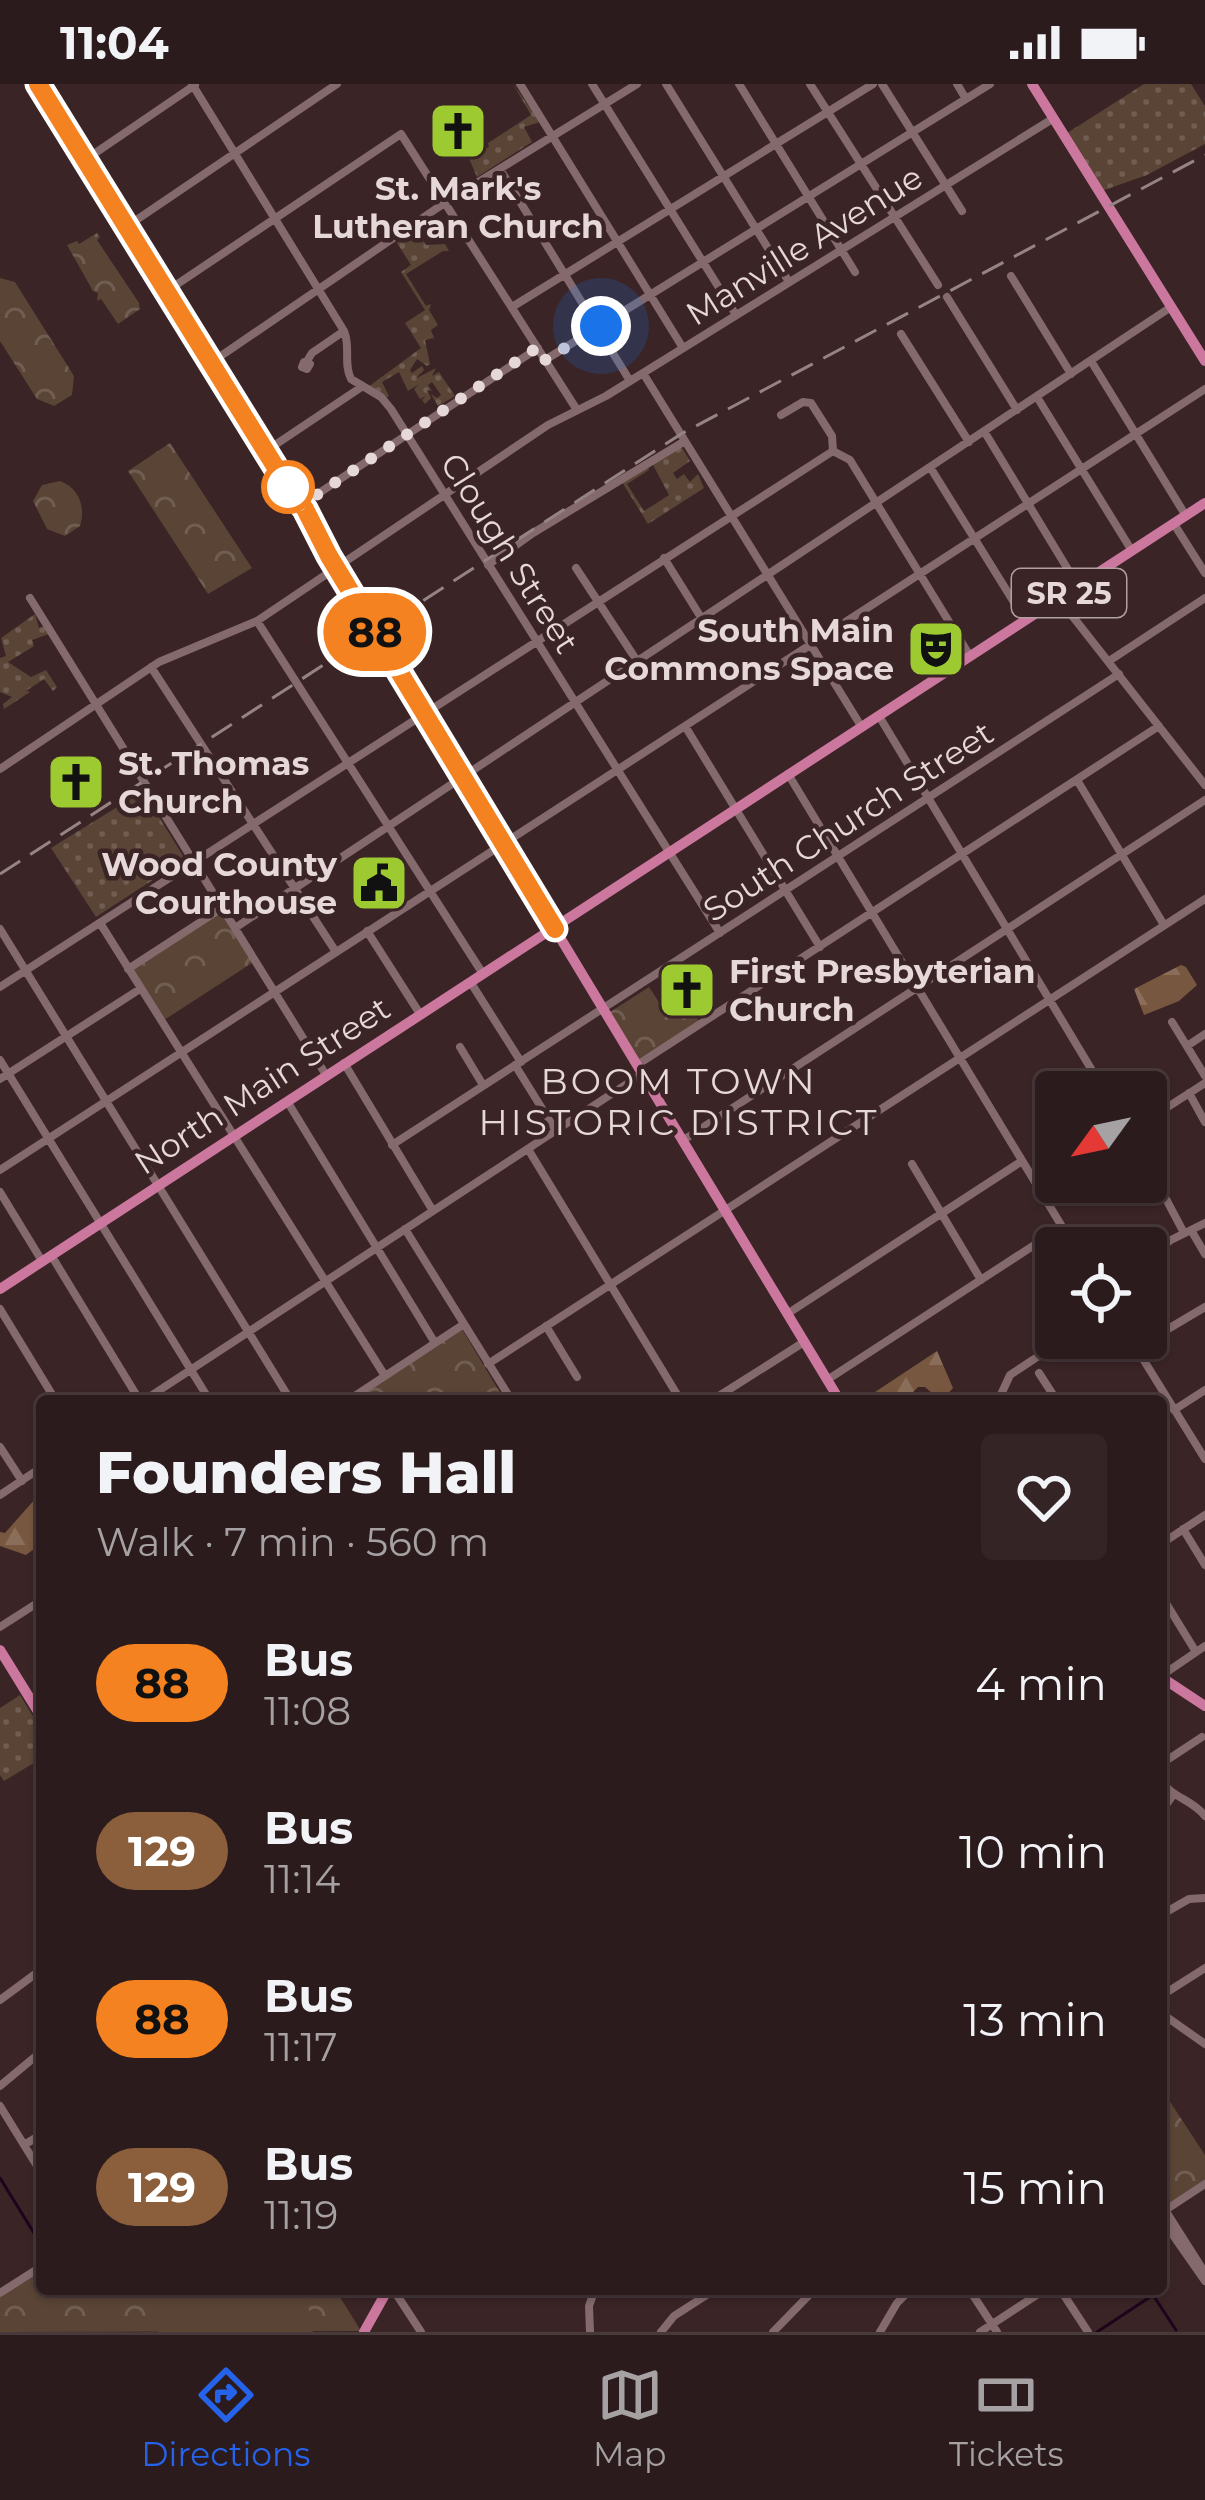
<!DOCTYPE html>
<html lang="en">
<head>
<meta charset="utf-8">
<style>
	:root { --surface:#2c1b1c; --page:#342425; --text:#f1f3f6; --muted:#a6a1a3; --line:#48393b; --accent:#2563eb }
	body { margin:0; font-family:Montserrat,sans-serif; background:var(--page); color:var(--text); height:100vh; display:flex; flex-direction:column; font-size:45px; white-space:nowrap }
	* { box-sizing:border-box; margin:0 }
	p { font-size:39px; color:var(--muted) }
	.icon { flex:none; width:66px; height:66px; fill:none; stroke:currentColor; stroke-width:2; stroke-linecap:round; stroke-linejoin:round }
	.map { position:relative; flex:1; overflow:hidden }
	.panel { position:absolute; left:36px; top:1311px; width:1131px; height:900px; display:flex; flex-direction:column; background:var(--surface); border-radius:12px; box-shadow:0 3px 9px #0004,0 0 0 3px var(--line) }
	.panel>* { flex:none }
	.badge { padding:0 24px; border-radius:39px; font-size:42px; line-height:78px }
	.needle { width:78px; rotate:237deg }
	.tools { position:absolute; left:1035px; top:987px; display:grid; gap:24px }
	.tools a { display:grid; place-items:center; width:132px; height:132px; border-radius:12px; background:var(--surface); box-shadow:0 3px 9px #0004,0 0 0 3px var(--line); font-size:60px }
	.you { position:absolute; width:60px; height:60px; margin:-30px; border:9px solid #fff; border-radius:50%; background:#1a73e8; box-shadow:0 0 0 18px #1a73e833 }
	.map>.badge { position:absolute; translate:-50% -50%; box-shadow:0 0 0 6px #fff }
	.round { display:grid; place-items:center; flex:none; width:126px; height:126px; border-radius:12px; background:var(--page) }
	.head { display:flex; align-items:center; justify-content:space-between; height:204px; padding:0 60px }
	h1 { font-size:57px; font-weight:800; line-height:90px }
	ul { padding:0; list-style:none }
	li { display:flex; align-items:center; gap:36px; height:168px; padding:0 60px }
	li div { flex:1 }
	li b { display:block; font-size:45px }
	li em { font-style:normal }
	li .badge { min-width:132px; font-weight:700; text-align:center }
	.status { display:flex; justify-content:space-between; align-items:center; height:84px; padding:0 60px; background:var(--surface); direction:ltr }
	.status svg { height:33px; fill:currentColor }
	.dock { display:flex; justify-content:space-around; align-items:center; height:168px; border-top:3px solid var(--line); background:var(--surface); font-size:33px; color:var(--muted) }
	.dock a { display:grid; justify-items:center; gap:6px }
	.dock .active { color:var(--accent) }
	.map>svg:first-child { display:block }
	.grass { fill:url(#grass-dots) }
	.forest { fill:url(#forest-firs) }
	.park { fill:url(#park-crowns) }
	.garden { fill:#594435 }
	.lines { fill:none; stroke-linecap:round; stroke-linejoin:round }
	.stream { stroke:#1c051c; stroke-width:3 }
	.minor { stroke:#846a6c; stroke-width:8 }
	.major { stroke:#cc779e; stroke-width:10 }
	.rail { stroke:#968485; stroke-width:3; stroke-dasharray:24 12; stroke-linecap:butt }
	.line-casing { stroke:#fff; stroke-width:27 }
	.line { stroke:#f58220; stroke-width:18 }
	.walk { stroke:#e6d7d8; stroke-width:12; stroke-dasharray:0 21.6 }
	.stop-dot { fill:#fff; stroke:#f58220; stroke-width:6 }
	.labels { text-anchor:middle; dominant-baseline:central; stroke-width:9; stroke-linejoin:round; paint-order:stroke }
	.shield { fill:#3a2426; stroke:#b2a1a3; stroke-width:3 }
	.shield-label { font-size:30px; font-weight:bold; fill:#e6d7d8 }
	.poi-label { font-size:33px; font-weight:bold; fill:#e6d7d8; stroke:#3a2426; text-anchor:end }
	.street-label { font-size:33px; fill:#e6d7d8; stroke:#3a2426 }
	.neighbourhood-label { font-size:36px; letter-spacing:3px; fill:#e6d7d8; stroke:#3a2426 }
</style>
</head>
<body>
<div class="status"><b>11:04</b><svg viewBox="0 0 49 12"><path d="M0 12V9h3v3zM5 12V6h3v6zM10 12V3h3v9zM15 12V0h3v12zM26 1h20v11H26zM47 4h2v5h-2z"/></svg></div>
<div class="map">
<svg width="1205" height="2248" viewBox="0 0 1205 2248">
	<defs>
		<pattern id="grass-dots" width="8" height="8" patternUnits="userSpaceOnUse" patternTransform="scale(3)"><rect width="8" height="8" fill="#594435"/><path d="M2 2h.1M6 6h.1" fill="none" stroke="#715e52" stroke-width="1.8" stroke-linecap="round"/></pattern>
		<pattern id="forest-firs" width="22" height="20" patternUnits="userSpaceOnUse" patternTransform="scale(3)"><rect width="22" height="20" fill="#77573f"/><path d="M5 1l3.5 6h-7zM16 11l3.5 6h-7z" fill="#8a6e5a"/></pattern>
		<pattern id="park-crowns" width="20" height="18" patternUnits="userSpaceOnUse" patternTransform="scale(3)"><rect width="20" height="18" fill="#594435"/><path d="M2 6a3 3 0 1 1 6 0M12 15a3 3 0 1 1 6 0" fill="none" stroke="#715e52"/></pattern>
	</defs>
	<rect width="100%" height="100%" fill="#3a2426"/>
	<path class="grass" d="M513,0L540,38L524,43L532,58L477,93L468,72L489,63L488,59L531,31Z
		M1144,0H1191L1205,22V60L1147,91L1099,108L1064,51Z
		M417,145L426,161L445,160L449,167H443L406,190L426,222L431,220L429,226L438,241L431,246L434,254L425,256L430,280L427,282L417,275L410,286L412,289L422,282L424,286L415,295L436,284L432,292L439,288L455,312L438,322L431,310L437,314L441,311L432,298L428,301L432,307L427,306L431,314L425,320L422,316L426,312L420,315L414,305L419,300L408,307L399,288L382,298L389,312L386,314L368,303L421,264L405,239L425,226L401,188L411,181L397,159Z
		M681,362L690,377L673,389L677,395L684,390L690,398L698,390L704,404L648,440L622,398L648,382L649,386L627,400L644,427L669,411L652,379Z
		M35,530L39,544L44,542L49,550L32,556L34,562L8,578L31,593L46,586L57,603L53,607L44,595L26,607L30,608L4,625L3,620L12,613L0,608V574L6,572L1,554Z
		M143,707L185,775L96,833L51,764Z
		M20,1611L42,1647V1674L4,1697L0,1691V1624Z"/>
	<path class="forest" d="M1181,881L1186,883L1197,901L1179,917L1144,931L1134,905Z
		M937,1267L953,1304L941,1317L925,1303H918L906,1315L900,1308L869,1312Z
		M42,1412V1459L26,1471L0,1462V1448L5,1449L36,1414Z"/>
	<path class="park" d="M97,149L100,153L97,156L139,219L140,225L118,240L101,215L97,217L98,209L93,207L67,161L77,157L79,160Z
		M0,194L15,198L74,292L72,311L54,322L37,315L0,257Z
		M170,359L252,484L208,510L128,387Z
		M60,397C79,404 86,423 80,442L65,452L47,445L33,417L42,401Z
		M222,824L255,877L161,938L127,885Z
		M649,903L666,929L686,917L699,937L639,975L610,928Z
		M462,1245L505,1317H352Z
		M1161,2004L1205,2071V2100L1161,2129Z
		M42,2182V2205H335L361,2247L0,2248V2209Z"/>
	<path class="garden" d="M157,2205H305L313,2248H158Z"/>
	<g class="lines">
		<path class="stream" d="M0,2094L42,2162
			M1097,2248L1153,2211L1176,2246"/>
		<path class="minor" d="M192,0L344,247C351,263 343,279 351,295L381,313L391,325L720,849
			M520,0L683,264
			M592,0L736,231
			M666,0L789,198
			M739,0L855,188
			M810,0L938,201
			M882,0L962,127
			M957,0L966,15
			M85,76L195,1
			M500,85L630,297
			M126,143L337,0
			M1011,192L1071,290
			M167,207L401,50L577,326
			M947,213L1017,326
			M512,223L873,0
			M901,250L969,358
			M545,276L990,0
			M307,277L312,269L344,247
			M1091,277L1186,432
			M212,278L446,118L637,0
			M304,278L310,280L307,285L302,283Z
			M643,289L861,642
			M1037,313L1132,467
			M781,331L803,318L811,319L832,352L833,367
			M984,347L1078,502
			M266,367L360,304
			M833,367L850,376L970,572
			M930,383L1025,536
			M301,421L538,264
			M1174,440L1205,489
			M664,474L702,535
			M488,481L533,449L685,357
			M576,484L637,577
			M30,514L326,991
			M1059,515L1205,701
			M257,537L483,890
			M1109,577L1205,514
			M151,583L336,868
			M879,632L1105,1008
			M685,642L820,863
			M0,685L159,578L257,537L548,341L606,312L1054,34
			M788,690L1075,1164
			M1077,696L1164,841
			M100,839L385,1292
			M235,844L1171,223
			M0,845L291,1317
			M367,847L420,930
			M128,885L222,824
			M471,899L521,978
			M0,903L833,367
			M1172,938L1205,992
			M1187,962L1205,950
			M460,963L483,1001
			M0,976L210,1317
			M344,979L433,1127
			M515,981L556,1047
			M637,981L1159,642
			M0,995L140,905
			M1189,1009L1205,1038
			M287,1017L435,1259
			M1146,1037L1205,999
			M682,1057L1205,716
			M392,1061L1119,590
			M528,1065L681,1317
			M1146,1077L1184,1149
			M912,1080L981,1196
			M0,1086L1205,305
			M0,1108L42,1177
			M405,1145L512,1317
			M1191,1146L1205,1170
			M51,1171L140,1317
			M1146,1176L1171,1156L1205,1139
			M0,1225L56,1317
			M787,1230L1022,1077
			M546,1242L577,1293
			M1130,1254L1205,1375
			M1136,1264L1205,1223
			M488,1280L1205,815
			M1039,1289L1057,1317
			M827,1296L1062,1143
			M143,1317L642,990
			M347,1317L464,1240
			M711,1317L804,1258
			M998,1317L1010,1291L1066,1254
			M1174,1326L1205,1306
			M0,1363L22,1397
			M0,1411L42,1383
			M1183,1445L1205,1481
			M1161,1460L1205,1431
			M1161,1511L1196,1568
			M0,1543L42,1516
			M1161,1592L1205,1562
			M1161,1680L1202,1653
			M1161,1697C1173,1714 1193,1716 1205,1732
			M1161,1728L1173,1711
			M1161,1740V1753
			M1161,1831L1189,1815L1205,1814
			M1161,1912L1205,1884
			M0,1916L42,1885
			M1161,1929L1205,1960
			M0,2002L42,1967
			M0,2022L42,2090
			M24,2061L42,2050
			M1165,2126L1205,2189
			M1161,2129L1205,2100
			M1161,2134L1205,2197
			M393,2205L421,2248
			M969,2205L997,2248
			M1060,2205L1088,2248
			M0,2209L42,2182
			M590,2248L589,2222L595,2205
			M661,2248L674,2232L716,2205
			M773,2248L815,2205
			M880,2248L897,2219L911,2205
			M980,2248L1046,2205"/>
		<path class="major" d="M38,0L291,408L306,425L329,471L840,1317
			M1032,0L1205,277
			M0,1205L1205,419
			M0,1566L42,1634
			M1161,1593L1205,1622
			M364,2248L388,2205"/>
		<path class="rail" d="M0,790L681,350L1205,71"/>
	</g>
	<g class="lines">
		<g class="line-casing">
			<path id="line" d="M38,0L291,408L305,425L329,472L555,845"/>
		</g>
		<use href="#line" class="line"/>
		<path class="walk" d="M288,403L300,422L538,263L545,276L601,242"/>
	</g>
	<defs>
		<g id="church-square" transform="scale(3)"><rect x="-9" y="-9" width="18" height="18" rx="4" fill="#9dca31" stroke="#3a2426"/><path d="M-1.2-6h2.4v3.5h3.3v2.4h-3.3V6h-2.4V-.1h-3.3v-2.4h3.3Z" fill="#111"/></g>
		<g id="theatre-square" transform="scale(3)"><rect x="-9" y="-9" width="18" height="18" rx="4" fill="#9dca31" stroke="#3a2426"/><path d="M-5-5.5Q0-4 5-5.5V0Q5 5 0 6Q-5 5-5 0ZM-3.3-2.5H-1v1.5H-3.3ZM1-2.5H3.3v1.5H1ZM-2.8 1Q0 5.5 2.8 1Z" fill="#111"/></g>
		<g id="civic-square" transform="scale(3)"><rect x="-9" y="-9" width="18" height="18" rx="4" fill="#9dca31" stroke="#3a2426"/><path d="M-.6-6.5H3V-4.5H.6V-3L4-1V1h2V6H-6V1h2V-1L-.6-3ZM-1.2 2.5V6h2.4V2.5Z" fill="#111"/></g>
	</defs>
	<g fill-rule="evenodd">
		<use href="#church-square" x="458" y="47"/>
		<use href="#theatre-square" x="936" y="565"/>
		<use href="#church-square" x="76" y="698"/>
		<use href="#civic-square" x="379" y="799"/>
		<use href="#church-square" x="687" y="906"/>
	</g>
	<circle class="stop-dot" cx="288" cy="403" r="24"/>
	<g class="labels">
		<rect class="shield" x="1012" y="485" width="114" height="48" rx="9"/>
		<g class="shield-label">
			<text x="1069" y="509">SR 25</text>
		</g>
		<g class="poi-label">
			<text x="458" y="104" text-anchor="middle">St. Mark's<tspan x="458" dy="38">Lutheran Church</tspan></text>
			<text x="894" y="546">South Main<tspan x="894" dy="38">Commons Space</tspan></text>
			<text x="118" y="679" text-anchor="start">St. Thomas<tspan x="118" dy="38">Church</tspan></text>
			<text x="337" y="780">Wood County<tspan x="337" dy="38">Courthouse</tspan></text>
			<text x="729" y="887" text-anchor="start">First Presbyterian<tspan x="729" dy="38">Church</tspan></text>
		</g>
		<g class="street-label">
			<text transform="translate(804 161) rotate(-32)">Manville Avenue</text>
			<text transform="translate(510 469) rotate(58)">Clough Street</text>
			<text transform="translate(848 737) rotate(-33)">South Church Street</text>
			<text transform="translate(262 1001) rotate(-33)">North Main Street</text>
		</g>
		<g class="neighbourhood-label">
			<text x="679" y="997">BOOM TOWN<tspan x="679" dy="41">HISTORIC DISTRICT</tspan></text>
		</g>
	</g>
</svg>
<div class="tools">
<a><svg class="needle" viewBox="-14 -14 28 28"><path d="M0-13l5 13h-10z" fill="#e53935"/><path d="M0 13l5-13h-10z" fill="#a6a1a3"/></svg></a>
<a><svg class="icon" aria-label="locate" viewBox="0 0 24 24"><circle cx="12" cy="12" r="6"/><path d="M12 2v4M12 18v4M2 12h4M18 12h4"/></svg></a>
</div>
<div class="you" style="left:601px;top:242px"></div>
<b class="badge" style="left:375px;top:548px;background:#f58220;color:#111">88</b>
<section class="panel">
<div class="head"><div><h1>Founders Hall</h1><p>Walk · 7 min · 560 m</p></div><a class="round"><svg class="icon" aria-label="heart" viewBox="0 0 24 24"><path d="M12 20l-8-8c-3-5 5-10 8-4 3-6 11-1 8 4z"/></svg></a></div>
<ul>
<li><span class="badge" style="background:#f58220;color:#111">88</span><div><b>Bus</b><p>11:08</p></div><em>4 min</em></li>
<li><span class="badge" style="background:#8b5e3c;color:#fff">129</span><div><b>Bus</b><p>11:14</p></div><em>10 min</em></li>
<li><span class="badge" style="background:#f58220;color:#111">88</span><div><b>Bus</b><p>11:17</p></div><em>13 min</em></li>
<li><span class="badge" style="background:#8b5e3c;color:#fff">129</span><div><b>Bus</b><p>11:19</p></div><em>15 min</em></li>
</ul>
</section>
</div>
<nav class="dock">
<a class="active"><svg class="icon" aria-label="directions" viewBox="0 0 24 24"><path d="M12 3l9 9-9 9-9-9zM9 14v-3h6M13 9l2 2-2 2"/></svg>Directions</a>
<a><svg class="icon" aria-label="map" viewBox="0 0 24 24"><path d="M3 6l6-2 6 2 6-2v14l-6 2-6-2-6 2zM9 4v14M15 6v14"/></svg>Map</a>
<a><svg class="icon" aria-label="tickets" viewBox="0 0 24 24"><path d="M3 7h18v10H3zM15 7v10"/></svg>Tickets</a>
</nav>
</body>
</html>
